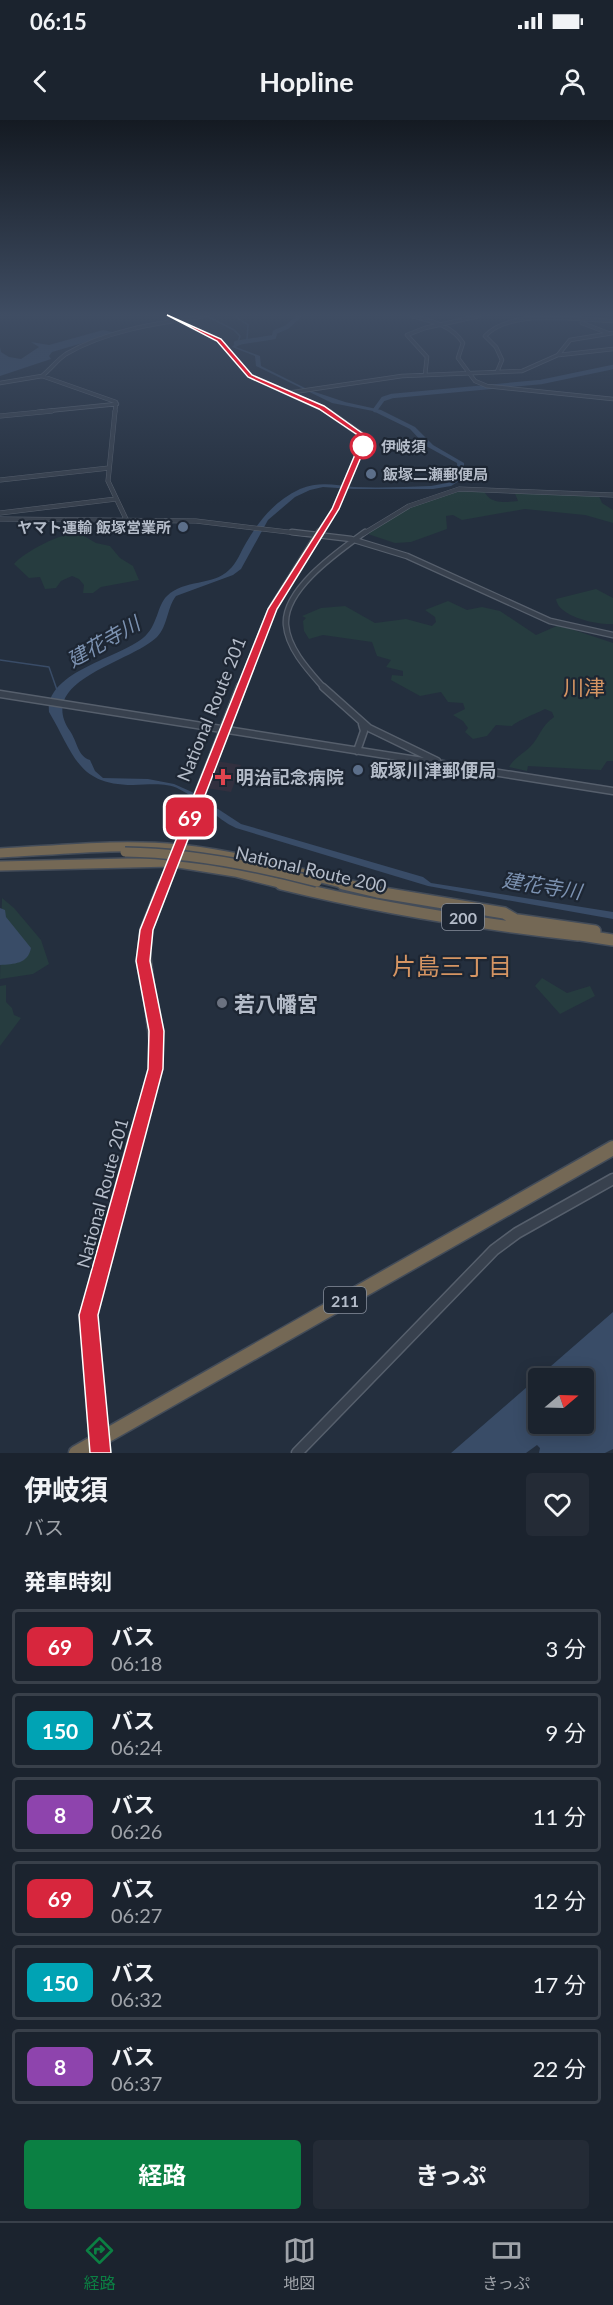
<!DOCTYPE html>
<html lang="ja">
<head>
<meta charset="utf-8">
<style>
	:root { --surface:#1b232e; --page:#242b36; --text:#f1f3f6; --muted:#a0a4aa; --line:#39404a; --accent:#0b8043 }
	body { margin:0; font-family:Lato,"Noto Sans JP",sans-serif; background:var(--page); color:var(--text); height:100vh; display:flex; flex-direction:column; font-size:22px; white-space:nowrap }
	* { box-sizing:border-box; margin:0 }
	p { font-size:20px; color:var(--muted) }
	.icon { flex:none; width:33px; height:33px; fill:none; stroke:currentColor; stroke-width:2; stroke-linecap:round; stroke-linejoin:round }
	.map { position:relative; height:1333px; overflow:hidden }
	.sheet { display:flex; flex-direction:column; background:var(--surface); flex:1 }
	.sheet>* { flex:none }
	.badge { padding:0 12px; border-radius:9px; font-size:21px; line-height:39px }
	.needle { width:39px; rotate:71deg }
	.buttons { position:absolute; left:528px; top:1248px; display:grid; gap:12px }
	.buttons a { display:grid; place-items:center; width:66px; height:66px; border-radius:6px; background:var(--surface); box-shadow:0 3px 15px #0003,0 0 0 2px var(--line); font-size:30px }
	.map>.badge { position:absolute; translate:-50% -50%; box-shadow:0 0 0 3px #fff }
	h2 { padding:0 24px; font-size:22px; line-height:54px }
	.round { display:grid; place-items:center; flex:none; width:63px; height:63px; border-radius:6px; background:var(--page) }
	.summary { display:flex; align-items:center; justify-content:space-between; height:102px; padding:0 24px }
	h1 { font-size:28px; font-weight:700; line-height:45px }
	.cta { display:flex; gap:12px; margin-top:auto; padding:12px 24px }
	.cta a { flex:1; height:69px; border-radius:6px; background:var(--accent); color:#fff; font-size:24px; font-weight:700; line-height:69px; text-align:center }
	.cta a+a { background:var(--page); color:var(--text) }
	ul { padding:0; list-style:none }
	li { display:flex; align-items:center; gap:18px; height:75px; margin:0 12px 9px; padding:0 12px; border:3px solid var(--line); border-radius:6px }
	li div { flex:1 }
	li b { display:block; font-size:22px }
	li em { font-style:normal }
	li .badge { min-width:66px; font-weight:700; text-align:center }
	.status { display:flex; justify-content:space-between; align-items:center; height:42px; padding:0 30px; background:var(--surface); direction:ltr }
	.status svg { height:16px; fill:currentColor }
	header { display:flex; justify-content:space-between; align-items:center; height:78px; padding:0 24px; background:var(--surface); font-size:27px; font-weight:700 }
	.tab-bar { display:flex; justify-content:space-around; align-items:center; height:84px; border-top:2px solid var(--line); background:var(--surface); font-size:16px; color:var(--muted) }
	.tab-bar a { display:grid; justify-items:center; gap:3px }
	.tab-bar .on { color:var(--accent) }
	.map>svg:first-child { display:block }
	.medical { fill:#32303f }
	.green { fill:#263c3f }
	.water { fill:#394c67; fill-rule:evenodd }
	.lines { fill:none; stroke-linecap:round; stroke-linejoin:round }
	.stream { stroke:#394c67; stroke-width:1.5 }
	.river { stroke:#394c67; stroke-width:4.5 }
	.minor-far4-casing { stroke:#565f6c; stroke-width:4.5 }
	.minor-far3-casing { stroke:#565f6c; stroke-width:5 }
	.minor-far2-casing { stroke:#565f6c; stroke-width:7 }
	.minor-far1-casing { stroke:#565f6c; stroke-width:9 }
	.minor-casing { stroke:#565f6c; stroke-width:13 }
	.highway-far5-casing { stroke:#434c59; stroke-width:6 }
	.highway-far4-casing { stroke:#434c59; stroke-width:7 }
	.highway-far3-casing { stroke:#434c59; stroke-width:9 }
	.highway-far2-casing { stroke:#434c59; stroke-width:12 }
	.highway-far1-casing { stroke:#434c59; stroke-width:14 }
	.highway-casing { stroke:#434c59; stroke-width:17 }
	.minor-far4 { stroke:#38414e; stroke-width:3 }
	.minor-far3 { stroke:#38414e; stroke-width:4 }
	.minor-far2 { stroke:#38414e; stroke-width:4.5 }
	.minor-far1 { stroke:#38414e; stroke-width:6 }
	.minor { stroke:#38414e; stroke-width:10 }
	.highway-far5 { stroke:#746855; stroke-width:4.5 }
	.highway-far4 { stroke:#746855; stroke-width:5 }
	.highway-far3 { stroke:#746855; stroke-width:7 }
	.highway-far2 { stroke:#746855; stroke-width:9 }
	.highway-far1 { stroke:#746855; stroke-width:11 }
	.highway { stroke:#746855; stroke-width:14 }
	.highway-bridge-casing { stroke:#434c59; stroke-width:12; stroke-linecap:butt }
	.highway-bridge { stroke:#746855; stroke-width:9 }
	.line { fill:#d7263d; stroke:#fff; stroke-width:1.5 }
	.stop-dot { fill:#fff; stroke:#d7263d; stroke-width:3 }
	.service-dot { fill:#5c6f8a; stroke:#1d2633; stroke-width:2 }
	.health-dot { fill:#e0444e; stroke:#1d2633; stroke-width:2 }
	.worship-dot { fill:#6b7280; stroke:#1d2633; stroke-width:2 }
	.labels { text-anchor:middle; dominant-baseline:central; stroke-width:4.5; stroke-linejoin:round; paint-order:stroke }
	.far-stop-label { font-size:15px; font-weight:bold; fill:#b4bcc9; stroke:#1d2633; text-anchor:start }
	.far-poi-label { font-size:15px; font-weight:bold; fill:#b4bcc9; stroke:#1d2633; text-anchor:start }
	.shield { fill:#1d2633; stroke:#878f9c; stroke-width:1.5 }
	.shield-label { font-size:16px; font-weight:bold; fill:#b4bcc9 }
	.street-label { font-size:18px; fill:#b4bcc9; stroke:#1d2633 }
	.poi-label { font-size:18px; font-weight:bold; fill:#b4bcc9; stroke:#1d2633; text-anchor:start }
	.water-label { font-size:20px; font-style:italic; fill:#7c92b1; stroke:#1d2633 }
	.quarter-label { font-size:21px; fill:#d59563; stroke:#1d2633 }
	.near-poi-label { font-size:21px; font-weight:bold; fill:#b4bcc9; stroke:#1d2633; text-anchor:start }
	.near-neighbourhood-label { font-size:24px; fill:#d59563; stroke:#1d2633 }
</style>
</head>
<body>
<div class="status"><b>06:15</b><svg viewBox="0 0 49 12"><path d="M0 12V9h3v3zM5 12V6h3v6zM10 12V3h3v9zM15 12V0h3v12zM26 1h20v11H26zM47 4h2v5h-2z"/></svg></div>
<header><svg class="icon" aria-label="back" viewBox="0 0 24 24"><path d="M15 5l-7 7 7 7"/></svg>Hopline<svg class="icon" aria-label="person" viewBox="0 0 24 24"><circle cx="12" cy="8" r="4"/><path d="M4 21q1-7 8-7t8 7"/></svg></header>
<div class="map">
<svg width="613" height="1333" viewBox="0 0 613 1333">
	<rect width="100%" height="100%" fill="#242f3e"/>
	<path class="medical" d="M216,641L241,645L231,672L206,668Z"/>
	<path class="green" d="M464,371H484C491,385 504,382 518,381L514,371L599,376L602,383L613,390V403L585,395L525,389L462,400L453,395L446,396L447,409L411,422L395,423L368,414C396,393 429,376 464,371Z
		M79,413L96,423L110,426L120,438L133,446L139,460L101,467L93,473H83L84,465L79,459L72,456L61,461L56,468L45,469L40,457L29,458L14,444C24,432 62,412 79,413Z
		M596,469L613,478V504C598,505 558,497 556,479Z
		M448,481L467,490L482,487L500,491L536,515L559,505L613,523V641H607L601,650L528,646L527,651L509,647C515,637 523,634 530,627C540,617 540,607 554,597L552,592L545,589C537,593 515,602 512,606L496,605L487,616L473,619L465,612L468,608L463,601L453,595L465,589L463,583L448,582L441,572L420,576L391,560L392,555L403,556V551L386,547L391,540L377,536L372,522L323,515L309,519L304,511L303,501L306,498L302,496L321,488L345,486L375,503L406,499L432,506L436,502L435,497L425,490Z
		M2,778L14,788L41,820L49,844L33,854L0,859Z
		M542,858L567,873L590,866L595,876L560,894L535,866Z
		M6,865V882L12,888L14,895L21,898L0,926V866Z"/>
	<path class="water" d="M103,210L117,213L52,232L49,236L51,239L0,256V227L1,232L9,237L21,239L39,227L31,222L49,225Z
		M249,220L236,227L260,236L261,246L309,270L345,282L381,290L415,307L433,325L464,343V358L451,366L433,369H353L323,367L310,370L295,377L268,400L241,449L233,455L176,476C167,487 168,506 157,517C130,543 35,560 70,611C77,621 78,637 90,640L95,651L103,658L148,659L174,664L192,672L241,704L423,757L431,763L613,792V799L428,766L236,708C216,699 200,679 179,669C165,662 149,665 133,665C77,665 74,634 49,592C45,552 119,538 143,518C158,506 157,485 167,476C184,459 213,466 229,450C237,443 241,431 246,423C259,400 276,380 300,369C319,361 335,365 354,367C379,368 406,367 431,366L447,363L458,355L457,343L426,326L410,309L373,291L332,283L256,246L255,236L232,227L236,223Z
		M0,788L5,790L6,797L31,828C28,844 14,844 0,845Z
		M613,1192V1329L605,1333H539L540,1328L537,1325L526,1333H451ZM538,1258H584V1304H538Z"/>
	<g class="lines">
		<path class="stream" d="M207,196L234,210
			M235,196L248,205L247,219
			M235,211L240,216L238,222
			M0,540L49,547L57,570"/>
		<path class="river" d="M236,223L274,217L275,212L287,207L299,196
			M375,290L383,279L392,276L541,262L613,247"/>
		<g class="minor-far4-casing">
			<path id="minor-far4" d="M412,196C431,201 452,205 463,223L458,238L475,261L487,266L613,279
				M582,203L608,213
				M559,235L613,229
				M497,252L502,240L496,227L485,216C511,188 577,200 613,201
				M425,255L427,237L407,215L425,208L479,196
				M42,256C51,249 57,240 66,234C107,210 159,203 205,196
				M0,263L42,256L116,282L115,292
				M287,273L402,256L522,251L558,235L570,220L613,213
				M37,292L117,284"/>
		</g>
		<g class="minor-far3-casing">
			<path id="minor-far3" d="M115,291L108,361L126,399
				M0,296L52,291
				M0,360L109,348
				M0,393L116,379
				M0,399L196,401L305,414
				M363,414L409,386L459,369L613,375"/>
		</g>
		<g class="minor-far2-casing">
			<path id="minor-far2" d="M292,412L351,419L407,436L550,501L613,515
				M324,568C309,551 288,529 286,505C283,469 339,431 365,412"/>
		</g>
		<g class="minor-far1-casing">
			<path id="minor-far1" d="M323,567L369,608L437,641
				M0,574L613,671
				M357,631L364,611L362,604"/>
		</g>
		<g class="minor-casing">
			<path id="minor" d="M297,1333L494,1130L517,1113L613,1059"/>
		</g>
		<g class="highway-far5-casing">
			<path id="highway-far5" d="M169,196L219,220L250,256L330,292"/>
		</g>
		<g class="highway-far4-casing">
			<path id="highway-far4" d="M319,414L335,389L366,318L327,291"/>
		</g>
		<g class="highway-far3-casing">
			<path id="highway-far3" d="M241,568L272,489L320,412"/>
		</g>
		<g class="highway-far2-casing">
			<path id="highway-far2" d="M0,733C59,730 120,723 179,729C237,735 293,751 349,765
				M0,746L172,742L235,752L287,765
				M164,765L241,567"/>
		</g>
		<g class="highway-far1-casing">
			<path id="highway-far1" d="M281,764C379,788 478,804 578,815
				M343,764L377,772L504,793L516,800
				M511,799L595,811
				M574,814L613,820
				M137,1015L155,949L156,931L144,828L146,810L164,764"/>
		</g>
		<g class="highway-casing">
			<path id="highway" d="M76,1333L613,1028
				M101,1333L88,1195L137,1014"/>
		</g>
		<use href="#minor-far4" class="minor-far4"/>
		<use href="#minor-far3" class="minor-far3"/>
		<use href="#minor-far2" class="minor-far2"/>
		<use href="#minor-far1" class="minor-far1"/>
		<use href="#minor" class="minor"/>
		<use href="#highway-far5" class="highway-far5"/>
		<use href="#highway-far4" class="highway-far4"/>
		<use href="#highway-far3" class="highway-far3"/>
		<use href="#highway-far2" class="highway-far2"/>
		<use href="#highway-far1" class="highway-far1"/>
		<use href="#highway" class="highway"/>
		<g class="highway-bridge-casing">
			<path id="highway-bridge" d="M125,732C191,733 253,745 317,762"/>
		</g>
		<use href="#highway-bridge" class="highway-bridge"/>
	</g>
	<linearGradient id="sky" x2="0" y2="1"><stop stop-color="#141a22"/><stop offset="0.51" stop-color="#3f4d63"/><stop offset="1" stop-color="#3f4d63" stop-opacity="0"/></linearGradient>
	<rect width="613" height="383" fill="url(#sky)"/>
	<path class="line" d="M167,195L221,219L252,255L324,286L369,318L339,389L277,489L153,810L150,841L164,911L163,949L98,1195L111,1333H90L79,1195L148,949L149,911L136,841L140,810L268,489L332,389L362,318L319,289L248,257L217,221Z"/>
	<circle class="stop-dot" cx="363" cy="326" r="12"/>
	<g class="service-dot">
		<circle cx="371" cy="354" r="6"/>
		<circle cx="183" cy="407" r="6"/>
		<circle cx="358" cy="650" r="6"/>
	</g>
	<path class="health-dot" d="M220 648h6v6h6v6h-6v6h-6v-6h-6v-6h6z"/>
	<circle class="worship-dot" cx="222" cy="883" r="6"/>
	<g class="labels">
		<g class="far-stop-label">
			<text x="381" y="326">伊岐須</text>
		</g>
		<g class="far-poi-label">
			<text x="383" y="354">飯塚二瀬郵便局</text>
			<text x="171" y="407" text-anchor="end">ヤマト運輸 飯塚営業所</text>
		</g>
		<g class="shield">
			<rect x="442" y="784" width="42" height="26" rx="4.5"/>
			<rect x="324" y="1167" width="42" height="26" rx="4.5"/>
		</g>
		<g class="shield-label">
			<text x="463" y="797">200</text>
			<text x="345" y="1180">211</text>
		</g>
		<g class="street-label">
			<text transform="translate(211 589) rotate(-68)">National Route 201</text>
			<text transform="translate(311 749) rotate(13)">National Route 200</text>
			<text transform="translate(102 1073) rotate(-75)">National Route 201</text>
		</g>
		<g class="poi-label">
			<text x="370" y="650">飯塚川津郵便局</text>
			<text x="236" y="657">明治記念病院</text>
		</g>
		<g class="water-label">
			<text transform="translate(103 521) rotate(-30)">建花寺川</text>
			<text transform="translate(542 765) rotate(9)">建花寺川</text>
		</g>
		<g class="quarter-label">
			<text x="584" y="566">川津</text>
		</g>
		<g class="near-poi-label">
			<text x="234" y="883">若八幡宮</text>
		</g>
		<g class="near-neighbourhood-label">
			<text x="452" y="845">片島三丁目</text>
		</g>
	</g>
</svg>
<div class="buttons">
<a><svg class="needle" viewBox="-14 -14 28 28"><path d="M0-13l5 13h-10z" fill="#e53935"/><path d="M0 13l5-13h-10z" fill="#a0a4aa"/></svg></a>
</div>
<b class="badge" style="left:190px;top:697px;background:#d7263d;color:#fff">69</b>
</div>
<section class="sheet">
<div class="summary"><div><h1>伊岐須</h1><p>バス</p></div><a class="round"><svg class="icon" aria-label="heart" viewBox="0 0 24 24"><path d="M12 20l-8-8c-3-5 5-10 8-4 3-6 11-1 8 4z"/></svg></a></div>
<h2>発車時刻</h2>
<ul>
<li><span class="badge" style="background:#d7263d;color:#fff">69</span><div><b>バス</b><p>06:18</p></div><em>3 分</em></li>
<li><span class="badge" style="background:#00a3b4;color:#fff">150</span><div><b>バス</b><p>06:24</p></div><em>9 分</em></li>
<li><span class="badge" style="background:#8e44ad;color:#fff">8</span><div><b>バス</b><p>06:26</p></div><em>11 分</em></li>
<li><span class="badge" style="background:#d7263d;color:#fff">69</span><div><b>バス</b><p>06:27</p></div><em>12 分</em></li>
<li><span class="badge" style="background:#00a3b4;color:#fff">150</span><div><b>バス</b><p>06:32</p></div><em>17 分</em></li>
<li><span class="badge" style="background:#8e44ad;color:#fff">8</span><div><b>バス</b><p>06:37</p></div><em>22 分</em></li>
</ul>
<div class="cta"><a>経路</a><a>きっぷ</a></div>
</section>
<nav class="tab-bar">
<a class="on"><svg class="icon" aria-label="directions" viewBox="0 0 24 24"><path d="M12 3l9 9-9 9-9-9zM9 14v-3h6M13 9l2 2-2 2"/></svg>経路</a>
<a><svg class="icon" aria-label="map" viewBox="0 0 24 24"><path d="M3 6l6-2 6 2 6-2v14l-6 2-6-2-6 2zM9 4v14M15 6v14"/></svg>地図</a>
<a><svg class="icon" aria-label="tickets" viewBox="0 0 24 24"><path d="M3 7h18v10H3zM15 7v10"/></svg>きっぷ</a>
</nav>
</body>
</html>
